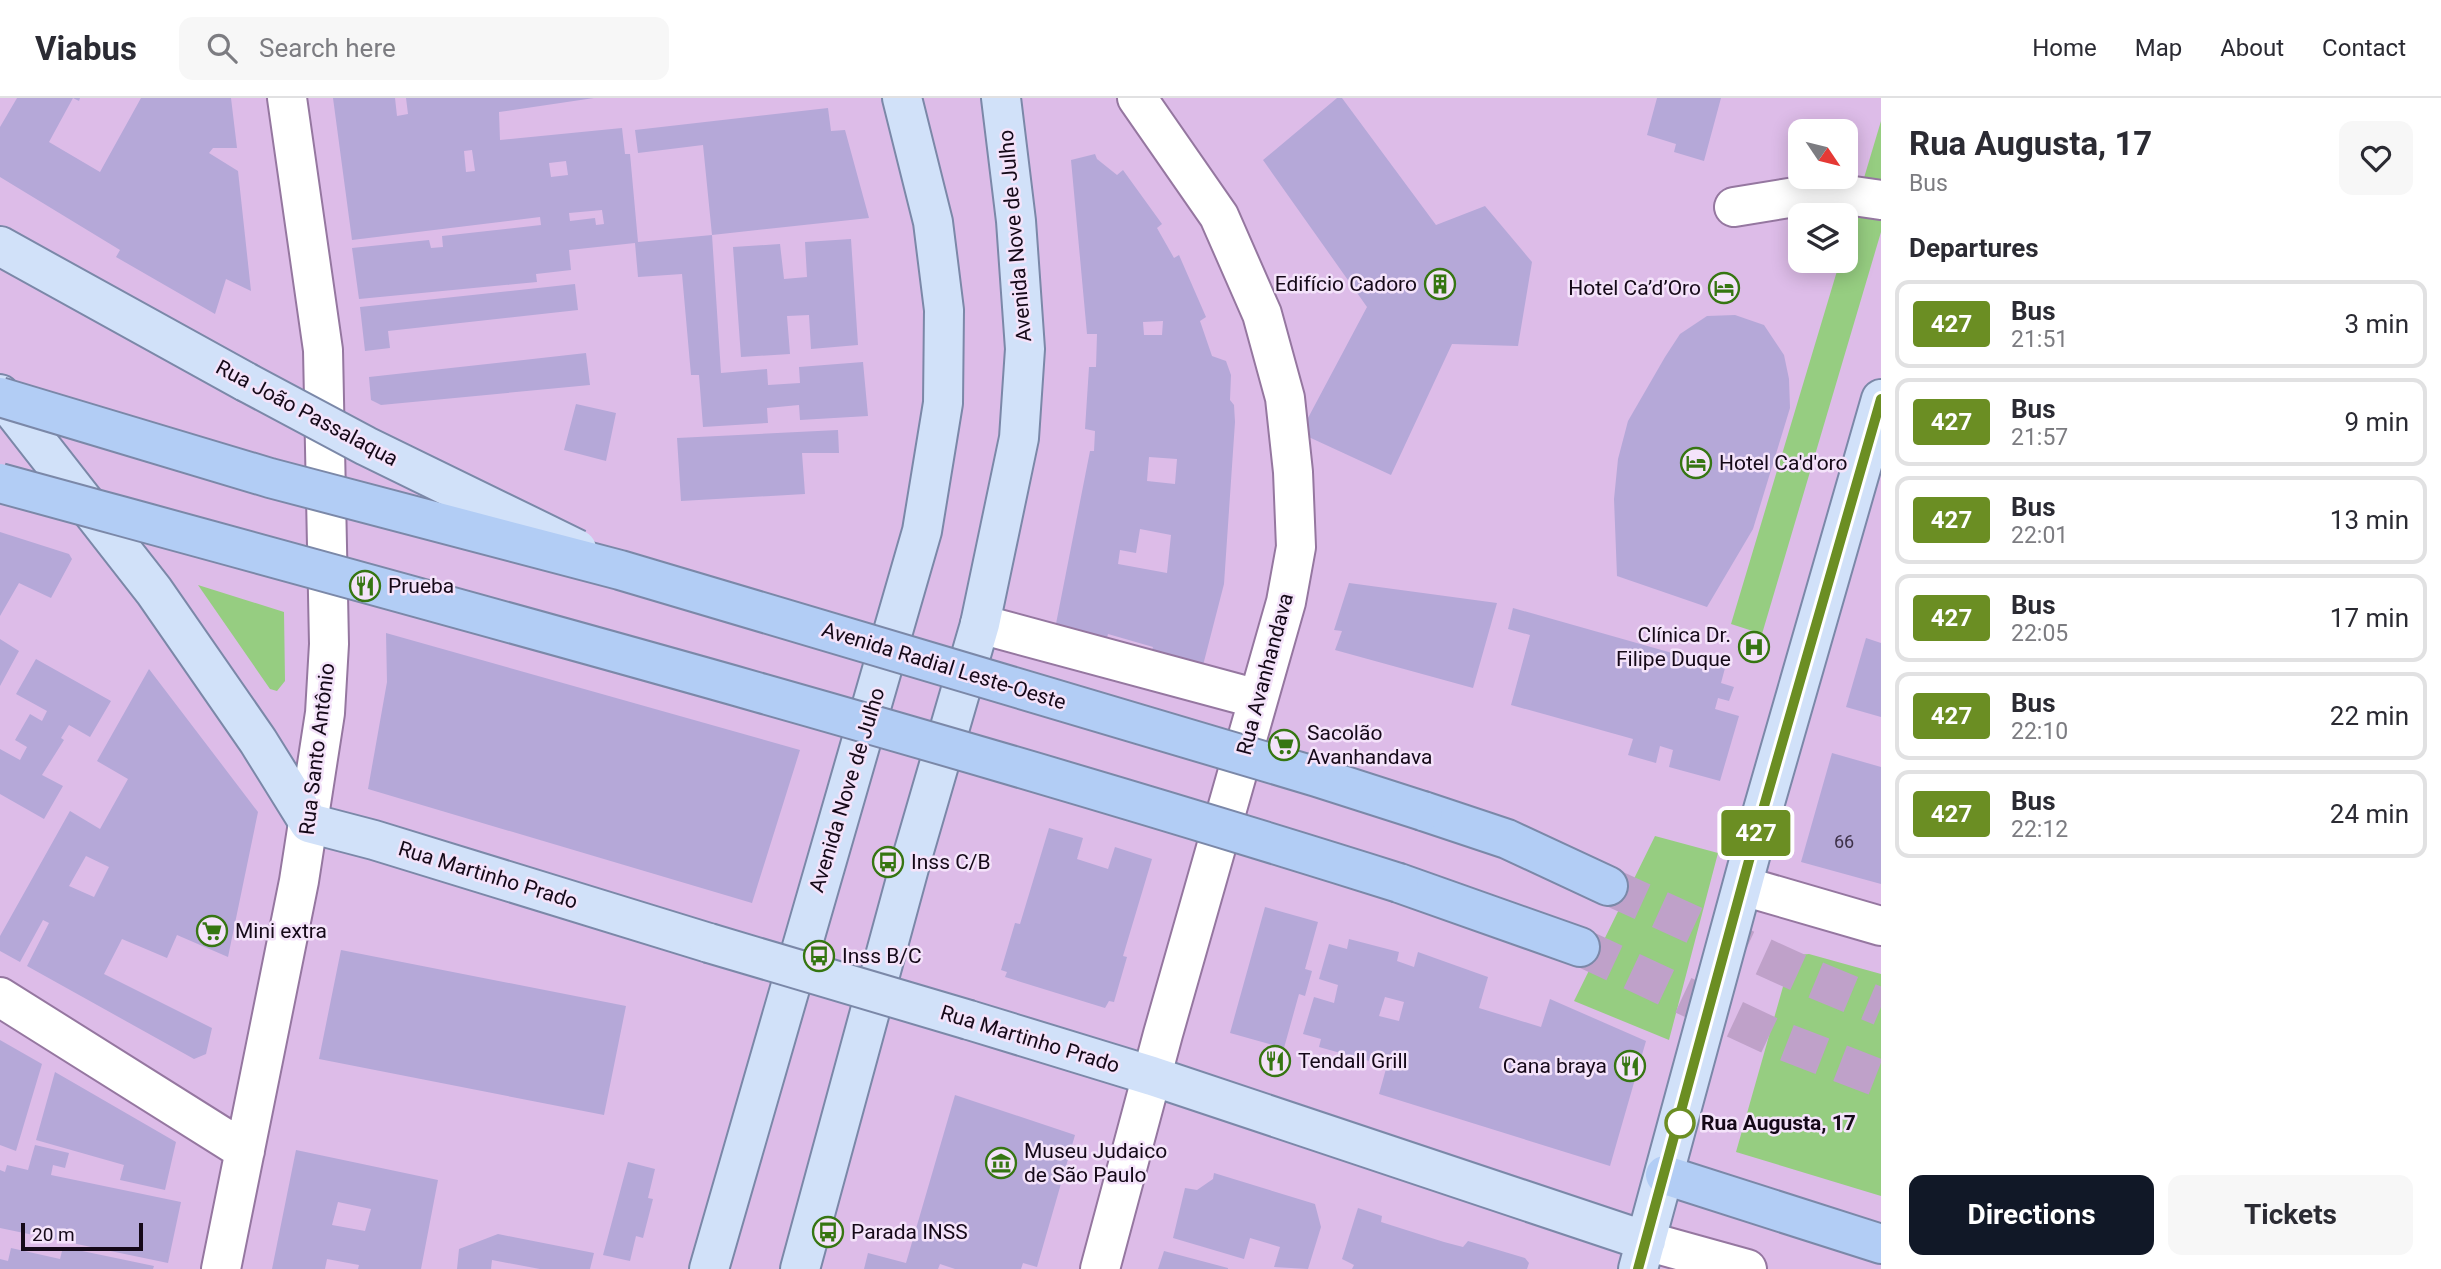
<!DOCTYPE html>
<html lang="en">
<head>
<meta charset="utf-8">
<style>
	:root { --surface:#fff; --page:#f7f7f7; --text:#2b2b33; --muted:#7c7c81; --line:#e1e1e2; --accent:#111827 }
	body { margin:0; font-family:Roboto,sans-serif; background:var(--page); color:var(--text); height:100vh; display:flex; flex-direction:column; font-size:26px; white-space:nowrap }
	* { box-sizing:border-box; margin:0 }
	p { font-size:23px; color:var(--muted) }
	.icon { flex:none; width:38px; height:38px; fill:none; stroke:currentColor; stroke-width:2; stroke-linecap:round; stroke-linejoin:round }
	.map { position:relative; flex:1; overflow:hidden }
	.panel { display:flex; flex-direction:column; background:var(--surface); width:560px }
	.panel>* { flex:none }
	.badge { padding:0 14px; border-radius:5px; font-size:24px; line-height:46px }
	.needle { width:46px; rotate:125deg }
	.fabs { position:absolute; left:1788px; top:21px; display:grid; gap:14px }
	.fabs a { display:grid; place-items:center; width:70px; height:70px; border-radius:14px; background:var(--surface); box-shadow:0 4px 18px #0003; font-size:35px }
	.scale { position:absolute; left:21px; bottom:18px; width:122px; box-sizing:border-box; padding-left:7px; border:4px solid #150918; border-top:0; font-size:19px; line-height:24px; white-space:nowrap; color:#150918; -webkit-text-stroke:5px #f4e3fa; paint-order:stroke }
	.map>.badge { position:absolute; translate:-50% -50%; box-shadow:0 0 0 4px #fff }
	h2 { padding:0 28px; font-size:26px; line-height:63px }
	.round { display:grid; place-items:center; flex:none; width:74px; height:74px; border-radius:14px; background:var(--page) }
	.summary { display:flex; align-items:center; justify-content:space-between; height:119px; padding:0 28px }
	h1 { font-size:33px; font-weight:700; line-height:52px }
	.button { display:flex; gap:14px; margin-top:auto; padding:14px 28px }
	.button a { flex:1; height:80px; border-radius:14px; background:var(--accent); color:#fff; font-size:28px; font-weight:700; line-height:80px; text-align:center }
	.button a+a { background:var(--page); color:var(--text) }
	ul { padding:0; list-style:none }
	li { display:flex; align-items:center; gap:21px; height:88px; margin:0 14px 10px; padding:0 14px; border:4px solid var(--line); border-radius:14px }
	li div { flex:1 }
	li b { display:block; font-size:26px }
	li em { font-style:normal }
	li .badge { min-width:77px; font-weight:700; text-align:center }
	header { display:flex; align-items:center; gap:42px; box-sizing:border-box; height:98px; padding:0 35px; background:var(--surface); border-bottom:2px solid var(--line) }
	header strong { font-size:33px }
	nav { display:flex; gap:38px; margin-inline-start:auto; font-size:24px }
	.search { width:490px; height:63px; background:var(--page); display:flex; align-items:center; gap:18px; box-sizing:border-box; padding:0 24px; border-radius:14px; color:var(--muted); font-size:26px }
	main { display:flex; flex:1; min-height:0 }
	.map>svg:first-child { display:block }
	.green { fill:#96cd81 }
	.building { fill:#b5a8d8; fill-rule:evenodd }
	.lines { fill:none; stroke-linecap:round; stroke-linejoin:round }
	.highway-tunnel { stroke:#bfa1c9; stroke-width:38; stroke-dasharray:38 19; stroke-linecap:butt }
	.minor-casing { stroke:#9577a0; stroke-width:42 }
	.major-casing { stroke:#7b88a8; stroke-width:42 }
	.highway-casing { stroke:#7b88a8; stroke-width:42 }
	.minor { stroke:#fff; stroke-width:38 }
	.major { stroke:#d1e1f9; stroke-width:38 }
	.highway { stroke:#b2cdf5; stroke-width:38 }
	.major-bridge-casing { stroke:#7b88a8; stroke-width:42; stroke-linecap:butt }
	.highway-bridge-casing { stroke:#7b88a8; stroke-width:42; stroke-linecap:butt }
	.major-bridge { stroke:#d1e1f9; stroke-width:38 }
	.highway-bridge { stroke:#b2cdf5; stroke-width:38 }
	.line-casing { stroke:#fff; stroke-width:16 }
	.line { stroke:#6b8e23; stroke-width:10 }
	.stop-dot { fill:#fff; stroke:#6b8e23; stroke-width:3.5 }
	.labels { text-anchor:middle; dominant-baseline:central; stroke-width:5; stroke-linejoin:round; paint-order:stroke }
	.number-label { font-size:18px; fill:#3d3148 }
	.street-label { font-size:21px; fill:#150918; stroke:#f4e3fa }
	.poi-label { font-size:21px; fill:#150918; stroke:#f4e3fa; text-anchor:start }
	.stop-label { font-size:21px; font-weight:bold; fill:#150918; stroke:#f4e3fa; text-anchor:start }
</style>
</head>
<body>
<header>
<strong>Viabus</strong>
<div class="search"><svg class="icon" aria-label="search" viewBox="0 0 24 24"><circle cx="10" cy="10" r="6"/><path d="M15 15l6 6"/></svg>Search here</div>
<nav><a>Home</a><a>Map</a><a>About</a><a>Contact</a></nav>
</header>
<main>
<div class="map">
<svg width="1881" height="1171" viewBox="0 0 1881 1171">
	<rect width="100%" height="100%" fill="#ddbce8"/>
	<path class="green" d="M1881,23V134L1762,536L1731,526L1840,163H1846V140Z
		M198,487L284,514L285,583L277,593L270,591Z
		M1655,738L1718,755L1669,942L1574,903Z
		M1809,856L1881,876V1098L1736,1054L1790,864L1797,857Z"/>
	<path class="building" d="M17,0H80L79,3L73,0L49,44L100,74L141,0H231L237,50H213L209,55L238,73L251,193L226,181L215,216L116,159L120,152L0,79V29Z
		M333,0H395L397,18L408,16L406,0H594L499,14L500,42L622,30L625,56H630L638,144L712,137L721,275L767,271L768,287L800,285L799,269L863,264L868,318L800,322L799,307L767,310L768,325L703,329L699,277H691L682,176L638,179L635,145L569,152L571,172L536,176L537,184L359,201L352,150L429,142L431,150L443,149L442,138L541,127L540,119L352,142ZM472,52L475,73L466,74L464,53ZM566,63L568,77L551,79L549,65ZM602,112L604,126L596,127L595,120L570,123L569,115Z
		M1337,0H1342L1436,127L1485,108L1532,164L1518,248L1452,246L1391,377L1300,335L1367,209L1263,62Z
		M1657,0H1721L1704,63L1674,54L1676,46L1647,37Z
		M828,10L831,33L845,32L869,120L712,137L703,47L638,55L635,32Z
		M1095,56L1097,61L1117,77L1123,72L1162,126L1157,130L1174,160L1179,157L1206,219L1200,223L1212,258L1226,263L1231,277L1230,302L1234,307L1235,324L1224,486L1200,579L1148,564L1153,549L1108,536L1104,551L1054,536L1090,353H1094L1095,333L1085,331L1089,269H1096L1097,236H1087L1071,62ZM1163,223L1162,237H1144L1143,224ZM1149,359L1177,361L1175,386L1147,383ZM1140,431L1171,437L1167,475L1118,466L1120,452L1136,455Z
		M851,141L858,247L811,251L809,217L787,218L790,256L741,259L733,149L780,146L784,181L807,179L805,144Z
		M575,186L578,212L388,233L390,250L365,253L360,209Z
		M1735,217L1764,227L1784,257L1789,281L1790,310L1753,431L1707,509L1617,478L1614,401L1618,361L1628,323L1665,259L1680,236L1707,218Z
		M586,255L590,287L381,307L371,302L369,279Z
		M576,306L616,315L606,363L564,352Z
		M838,332L839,355H802L805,396L681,403L677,340Z
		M0,434L69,456L72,461L51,500L19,485L0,518Z
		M1349,485L1497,505L1473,590L1335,552L1342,533L1334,532Z
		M1513,510L1725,570L1721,585L1734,589L1729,603L1718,600L1715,611L1739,618L1720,683L1669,669L1673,652L1660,648L1656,665L1628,657L1633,641L1511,607L1530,537L1508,531Z
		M386,535L800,652L752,805L368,691L387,584Z
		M1866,540L1881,545V619L1846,609Z
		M0,541L19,553L0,588Z
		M36,561L111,603L90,639L69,627L61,640L64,642L42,677L63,688L44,721L0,696V651L20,662L27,649L15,642L30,616L42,623L47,613L16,596Z
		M149,571L258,714L228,859L177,837L167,860L122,841L104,876L212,930L206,956L194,961L27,868L49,825L43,822L20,864L0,853V838L70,713L100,731L128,681L97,663ZM86,758L109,769L94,799L69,788Z
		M1832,655L1881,669V786L1801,764Z
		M1049,730L1083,740L1077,761L1108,771L1115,749L1152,761L1123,858L1127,859L1114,904L1109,903L1105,910L1005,879L1007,874L1001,872L1015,825L1020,826Z
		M1265,809L1318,824L1305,871L1312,873L1305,898L1299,896L1284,950L1230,935Z
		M1349,841L1399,854L1397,863L1414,869L1418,854L1488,879L1479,910L1541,929L1550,901L1646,943L1610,1068L1379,996L1389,960L1371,955L1369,963L1319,949L1321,941L1303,936L1314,899L1334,905L1338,887L1319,881L1329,846L1347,851ZM1385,899L1404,904L1399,923L1379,918Z
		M341,852L626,908L604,1017L319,961Z
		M0,942L42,966L16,1053L0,1047Z
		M55,974L176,1044L165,1092L120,1082L124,1067L36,1042Z
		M955,997L1075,1037L1037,1169L1023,1165L1021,1171H955L940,1166L938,1171H864L868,1155L906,1165Z
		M35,1047L69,1055L65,1070L53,1067L51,1077L181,1104L168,1165L0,1130V1072L5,1074L7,1067L28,1072Z
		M296,1052L438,1082L421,1171H358L359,1167L327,1161L325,1171H272ZM338,1104L371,1111L365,1133L332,1127Z
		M628,1064L655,1071L648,1100L653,1101L643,1140L636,1138L630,1163L603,1157Z
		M1214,1075L1315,1106L1321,1129L1308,1171L1274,1169L1280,1149L1250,1140L1244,1161L1173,1140L1185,1090L1197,1092L1213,1081Z
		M1358,1110L1382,1118L1381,1124L1444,1144L1463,1149L1468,1143L1525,1160L1529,1165L1527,1171H1352L1354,1167L1342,1161Z
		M498,1136L594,1155L590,1171H540L492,1162L491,1171H457L459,1151Z
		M63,1149L154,1168L153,1171H0V1161L8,1163L11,1150L60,1161Z
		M1164,1153L1228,1170V1171H1158Z"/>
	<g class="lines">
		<path class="highway-tunnel" d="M1608,788L1799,875L1881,909
			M1580,849L1775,940L1881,981"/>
		<g class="minor-casing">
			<path id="minor" d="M1734,109L1826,94L1881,102
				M980,526L1258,601
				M1743,788L1881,828
				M0,899L245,1053
				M1646,1143L1747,1171
				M221,1171L299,783L325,615L329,546L323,252L287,0
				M1100,1171L1163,936L1286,504L1296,449L1293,374L1285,300L1262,216L1219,118L1137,0"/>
		</g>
		<g class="major-casing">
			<path id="major" d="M0,148L246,284
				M0,296L154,493L258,643L309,725L374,742L709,845
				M969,922L1152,978L1646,1143
				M709,1171L922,433L943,305L944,212L933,124L902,0
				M800,1171L909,770L980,526L1019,340L1025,251L1016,123L1001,0
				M1638,1171L1760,722L1881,301"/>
		</g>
		<g class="highway-casing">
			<path id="highway" d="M1423,713L1507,741L1608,788
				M1399,785L1580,849
				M1665,1077L1881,1146"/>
		</g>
		<use href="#minor" class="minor"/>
		<use href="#major" class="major"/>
		<use href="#highway" class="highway"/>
		<g class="major-bridge-casing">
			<path id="major-bridge" d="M246,284L366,348L577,451
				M709,845L969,922"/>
		</g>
		<g class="highway-bridge-casing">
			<path id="highway-bridge" d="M0,299L270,380L620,472L1317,679L1423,713
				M0,385C468,513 936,639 1399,785"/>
		</g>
		<use href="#major-bridge" class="major-bridge"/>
		<use href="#highway-bridge" class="highway-bridge"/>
	</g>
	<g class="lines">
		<g class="line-casing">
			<path id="line" d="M1638,1171L1760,722L1881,301"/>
		</g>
		<use href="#line" class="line"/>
	</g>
	<defs>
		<g id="building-ring" transform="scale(1.575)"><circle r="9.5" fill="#f4e3fa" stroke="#367612" stroke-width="1.5"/><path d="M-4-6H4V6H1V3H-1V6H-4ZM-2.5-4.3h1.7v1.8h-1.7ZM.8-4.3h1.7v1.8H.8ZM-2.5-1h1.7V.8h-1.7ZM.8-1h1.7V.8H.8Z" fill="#367612"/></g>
		<g id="hotel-ring" transform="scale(1.575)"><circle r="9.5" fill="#f4e3fa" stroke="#367612" stroke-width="1.5"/><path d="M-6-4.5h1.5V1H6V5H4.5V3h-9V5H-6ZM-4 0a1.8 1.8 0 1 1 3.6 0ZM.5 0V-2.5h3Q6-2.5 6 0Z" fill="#367612"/></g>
		<g id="restaurant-ring" transform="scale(1.575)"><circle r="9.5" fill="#f4e3fa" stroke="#367612" stroke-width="1.5"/><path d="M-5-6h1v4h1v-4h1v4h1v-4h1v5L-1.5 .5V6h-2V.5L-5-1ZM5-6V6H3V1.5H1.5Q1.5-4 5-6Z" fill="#367612"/></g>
		<g id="hospital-ring" transform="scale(1.575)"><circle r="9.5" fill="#f4e3fa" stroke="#367612" stroke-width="1.5"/><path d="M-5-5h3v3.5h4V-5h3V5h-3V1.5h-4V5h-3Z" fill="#367612"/></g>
		<g id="supermarket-ring" transform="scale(1.575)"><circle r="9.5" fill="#f4e3fa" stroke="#367612" stroke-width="1.5"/><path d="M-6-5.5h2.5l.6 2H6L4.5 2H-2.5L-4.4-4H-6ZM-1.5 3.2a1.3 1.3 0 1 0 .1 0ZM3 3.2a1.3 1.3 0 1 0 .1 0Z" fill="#367612"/></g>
		<g id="bus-ring" transform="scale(1.575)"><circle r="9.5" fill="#f4e3fa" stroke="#367612" stroke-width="1.5"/><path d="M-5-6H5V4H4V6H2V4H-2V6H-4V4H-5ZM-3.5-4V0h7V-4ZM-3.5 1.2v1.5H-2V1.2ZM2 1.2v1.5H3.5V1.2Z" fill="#367612"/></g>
		<g id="museum-ring" transform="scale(1.575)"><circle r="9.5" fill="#f4e3fa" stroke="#367612" stroke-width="1.5"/><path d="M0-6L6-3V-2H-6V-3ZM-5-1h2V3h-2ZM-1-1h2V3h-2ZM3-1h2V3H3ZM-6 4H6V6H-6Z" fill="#367612"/></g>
	</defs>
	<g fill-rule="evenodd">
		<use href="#building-ring" x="1440" y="186"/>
		<use href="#hotel-ring" x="1724" y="190"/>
		<use href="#hotel-ring" x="1696" y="365"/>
		<use href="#restaurant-ring" x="365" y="488"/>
		<use href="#hospital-ring" x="1754" y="549"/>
		<use href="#supermarket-ring" x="1284" y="647"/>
		<use href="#bus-ring" x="888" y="764"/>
		<use href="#supermarket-ring" x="212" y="833"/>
		<use href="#bus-ring" x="819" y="858"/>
		<use href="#restaurant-ring" x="1275" y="963"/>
		<use href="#restaurant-ring" x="1630" y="968"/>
		<use href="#museum-ring" x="1001" y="1065"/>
		<use href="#bus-ring" x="828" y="1134"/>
	</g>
	<circle class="stop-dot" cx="1680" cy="1025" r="14"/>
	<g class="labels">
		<g class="number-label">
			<text x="1844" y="743">66</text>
		</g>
		<g class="street-label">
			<text transform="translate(1015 138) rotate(-95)">Avenida Nove de Julho</text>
			<text transform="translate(307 315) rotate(28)">Rua João Passalaqua</text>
			<text transform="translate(944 568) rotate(17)">Avenida Radial Leste-Oeste</text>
			<text transform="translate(1265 576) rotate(-75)">Rua Avanhandava</text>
			<text transform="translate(317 651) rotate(-83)">Rua Santo Antônio</text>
			<text transform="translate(847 692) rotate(-73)">Avenida Nove de Julho</text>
			<text transform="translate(488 777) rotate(17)">Rua Martinho Prado</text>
			<text transform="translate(1030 941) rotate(17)">Rua Martinho Prado</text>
		</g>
		<g class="poi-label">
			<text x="1417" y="186" text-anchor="end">Edifício Cadoro</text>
			<text x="1701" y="190" text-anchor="end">Hotel Ca’d’Oro</text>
			<text x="1719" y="365">Hotel Ca'd'oro</text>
			<text x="388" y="488">Prueba</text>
			<text x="1731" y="537" text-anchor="end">Clínica Dr.<tspan x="1731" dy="24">Filipe Duque</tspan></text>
			<text x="1307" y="635">Sacolão<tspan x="1307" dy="24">Avanhandava</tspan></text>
			<text x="911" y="764">Inss C/B</text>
			<text x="235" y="833">Mini extra</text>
			<text x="842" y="858">Inss B/C</text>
			<text x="1298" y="963">Tendall Grill</text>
			<text x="1607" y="968" text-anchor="end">Cana braya</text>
			<text x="1024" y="1053">Museu Judaico<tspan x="1024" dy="24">de São Paulo</tspan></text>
			<text x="851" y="1134">Parada INSS</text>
		</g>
		<g class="stop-label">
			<text x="1701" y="1025">Rua Augusta, 17</text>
		</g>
	</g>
</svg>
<div class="fabs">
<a><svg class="needle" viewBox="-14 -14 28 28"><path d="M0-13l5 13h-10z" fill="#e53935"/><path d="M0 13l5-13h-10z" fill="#7c7c81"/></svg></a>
<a><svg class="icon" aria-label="layers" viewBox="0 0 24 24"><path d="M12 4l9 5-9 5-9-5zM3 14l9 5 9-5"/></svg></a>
</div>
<div class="scale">20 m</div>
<b class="badge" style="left:1756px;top:735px;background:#6b8e23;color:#fff">427</b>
</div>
<section class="panel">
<div class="summary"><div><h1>Rua Augusta, 17</h1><p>Bus</p></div><a class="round"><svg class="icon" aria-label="heart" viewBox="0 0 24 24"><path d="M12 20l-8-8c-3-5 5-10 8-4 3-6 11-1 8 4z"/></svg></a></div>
<h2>Departures</h2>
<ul>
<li><span class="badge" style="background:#6b8e23;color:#fff">427</span><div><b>Bus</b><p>21:51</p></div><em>3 min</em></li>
<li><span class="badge" style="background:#6b8e23;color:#fff">427</span><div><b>Bus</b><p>21:57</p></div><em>9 min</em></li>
<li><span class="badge" style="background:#6b8e23;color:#fff">427</span><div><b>Bus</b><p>22:01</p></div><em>13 min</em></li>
<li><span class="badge" style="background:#6b8e23;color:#fff">427</span><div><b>Bus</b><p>22:05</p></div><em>17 min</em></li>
<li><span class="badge" style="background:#6b8e23;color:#fff">427</span><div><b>Bus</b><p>22:10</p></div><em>22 min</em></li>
<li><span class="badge" style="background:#6b8e23;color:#fff">427</span><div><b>Bus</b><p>22:12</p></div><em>24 min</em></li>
</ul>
<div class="button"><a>Directions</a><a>Tickets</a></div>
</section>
</main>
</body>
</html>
